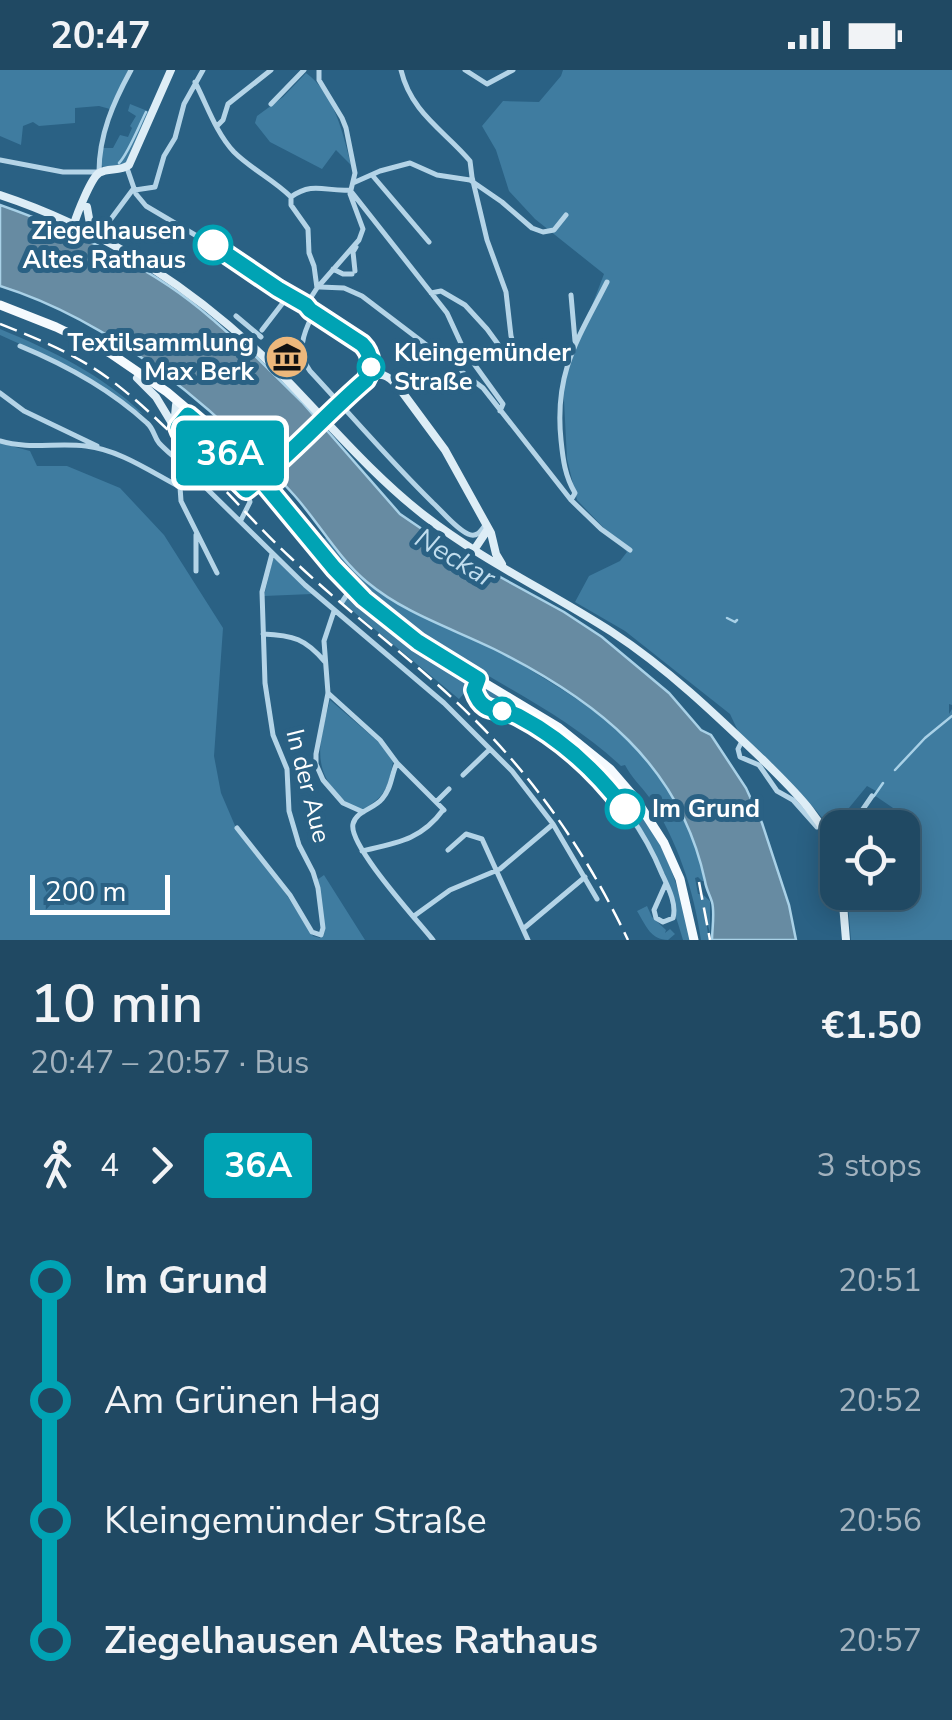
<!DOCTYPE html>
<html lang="en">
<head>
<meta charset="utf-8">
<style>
	:root { --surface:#204963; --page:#2d536c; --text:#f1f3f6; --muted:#a2b2be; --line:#3d6178 }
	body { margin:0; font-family:"Nunito Sans",sans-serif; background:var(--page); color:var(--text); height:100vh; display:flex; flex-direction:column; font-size:38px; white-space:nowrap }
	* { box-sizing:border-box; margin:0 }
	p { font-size:32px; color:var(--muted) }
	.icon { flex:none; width:55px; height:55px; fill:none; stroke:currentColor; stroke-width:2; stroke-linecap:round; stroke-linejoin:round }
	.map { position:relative; height:870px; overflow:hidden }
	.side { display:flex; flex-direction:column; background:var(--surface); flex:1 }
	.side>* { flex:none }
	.badge { padding:0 20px; border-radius:8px; font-size:35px; line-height:65px }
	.fabs { position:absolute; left:820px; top:740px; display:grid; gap:20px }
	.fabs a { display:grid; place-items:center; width:100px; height:100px; border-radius:20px; background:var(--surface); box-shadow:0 5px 25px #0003,0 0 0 2px var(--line); font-size:50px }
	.scale { position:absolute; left:30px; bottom:25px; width:140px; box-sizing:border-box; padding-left:10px; border:5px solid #fff; border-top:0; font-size:28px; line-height:35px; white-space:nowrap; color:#fff; -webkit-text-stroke:8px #2a6184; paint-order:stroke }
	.map>.badge { position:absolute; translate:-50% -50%; box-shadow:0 0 0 5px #fff }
	.legs { display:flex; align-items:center; gap:15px; height:110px; padding:0 30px; font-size:32px }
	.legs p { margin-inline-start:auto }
	.summary { display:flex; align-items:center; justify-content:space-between; height:170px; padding:0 30px }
	h1 { font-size:55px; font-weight:600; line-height:75px }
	ul { padding:0 30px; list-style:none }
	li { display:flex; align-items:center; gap:35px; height:120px; font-size:38px }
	li i { display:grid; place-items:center; width:15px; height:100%; margin:0 12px; background:currentColor }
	li i::after { content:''; width:25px; height:25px; margin:-12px; border:8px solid; border-radius:50%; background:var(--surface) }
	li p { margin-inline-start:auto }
	li:first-child i { background:linear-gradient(#0000 50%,currentColor 0) }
	li:last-child i { background:linear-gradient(currentColor 50%,#0000 0) }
	.status { display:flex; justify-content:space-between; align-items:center; height:70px; padding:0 50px; background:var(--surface); direction:ltr }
	.status svg { height:28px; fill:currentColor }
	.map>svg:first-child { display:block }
	.green { fill:#3f7ca0 }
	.water { fill:#678ba2; stroke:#a9d1e7; stroke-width:2.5 }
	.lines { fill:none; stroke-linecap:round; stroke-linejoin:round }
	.stream { stroke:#a9d1e7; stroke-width:2.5 }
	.street { stroke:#b4d4e7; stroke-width:5 }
	.secondary { stroke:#ddedf6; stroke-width:8 }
	.primary { stroke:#f5fafe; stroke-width:9 }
	.rail { stroke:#fff; stroke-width:2.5; stroke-dasharray:18 8; stroke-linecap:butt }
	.line-1-casing { stroke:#fff; stroke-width:22 }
	.line-1 { stroke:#00a3b4; stroke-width:15 }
	.stop-1-dot { fill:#fff; stroke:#00a3b4; stroke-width:5 }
	.labels { text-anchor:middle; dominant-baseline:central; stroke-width:10; stroke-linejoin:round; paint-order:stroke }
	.stop-label { font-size:25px; font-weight:bold; fill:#fff; stroke:#2a6184; text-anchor:start }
	.poi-label { font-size:25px; font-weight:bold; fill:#fff; stroke:#2a6184; text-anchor:end }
	.street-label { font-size:25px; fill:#fff; stroke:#2a6184 }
	.water-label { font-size:28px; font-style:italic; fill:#c0ddee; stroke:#2a6184 }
</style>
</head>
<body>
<div class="status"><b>20:47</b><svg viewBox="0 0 49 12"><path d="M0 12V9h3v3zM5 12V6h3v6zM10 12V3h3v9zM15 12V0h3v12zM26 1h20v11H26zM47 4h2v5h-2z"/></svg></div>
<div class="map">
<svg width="952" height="870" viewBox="0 0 952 870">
	<rect width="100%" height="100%" fill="#2a6184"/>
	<path class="green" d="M0,0H129L110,39L99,36L75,38V53L39,56L33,52L23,56L21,75L0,66Z
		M563,0H952V635L949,634V644L952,639V870H851L847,823L902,822V758L880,757L896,740L874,725L876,721L867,716L844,744L829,756L814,738L745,676L730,644L625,561L575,532L589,506L620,491L627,482L577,430L567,389L563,311L604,204L535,149L509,121L496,80L482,56L503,31L539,32L561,6Z
		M306,3C334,23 343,63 351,95L336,80L322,99L270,72L255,53L257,46L283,27Z
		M130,34L150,42L127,94L103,97L101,94V78H113L120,65L128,67L132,58L130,56L136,46L128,41Z
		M0,259C53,281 101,304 143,344L129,338L73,298L0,265Z
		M185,351L191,353L217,376V379L252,411L246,412L234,400L211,386L183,359L182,355Z
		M0,373L30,381L37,396H67L120,418L164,465L223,558L214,686L221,723L236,758L286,824L313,866L320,868L324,865L325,857L317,810L324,805L365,870H0Z
		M327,468C338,482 349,496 363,508C398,541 447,557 490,577C511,587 530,600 550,612C631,661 685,715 704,811H702L698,807L695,808L698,824H702L710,831V863L705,845L709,870H701C694,820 677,770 649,727C641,716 631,707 625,695L621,696C568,646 501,616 441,577C395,546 357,511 321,469Z
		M273,489H275L312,524L264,526Z
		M347,523L388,558L467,612L469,618L459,629L343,533Z
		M487,618C516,636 546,652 573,673C620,709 660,759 677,817C683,834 686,852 690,870H683C677,850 671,830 663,811C641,757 600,705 553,671C541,662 527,651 513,646C490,638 483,648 470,621H481Z
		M330,630L381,674L393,692C388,718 386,726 362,740C350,736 345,732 336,722C310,694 322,663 330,630Z
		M647,836L652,847L666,860L665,863L670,859L675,864L668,870C651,870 646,856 637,841Z"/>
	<path class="water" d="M0,135C59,156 117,181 169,216C184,226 198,237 212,249C222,257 230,267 242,273L302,332L400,444L460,485L564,542L602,567L669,623L701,660L711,665L746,718L762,753L789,835L796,870H712C712,859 715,843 712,832C710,825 706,819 705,811C680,694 596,630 494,579C451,558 404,543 367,512C338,488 319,453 294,425C217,338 112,251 0,216Z"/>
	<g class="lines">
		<path class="stream" d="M119,93C128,84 139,56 146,42
			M727,548L735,552L737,550
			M895,700L925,668L952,646
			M874,726L883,713"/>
		<path class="street" d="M401,0C411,43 445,61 470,91L472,107L487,170L506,222L511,266L518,289L516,293L511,292L487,259L465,235L441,221L431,223
			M465,0L487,14L513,0
			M195,12C207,35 216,63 234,82C251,99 274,110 291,127V135L308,159L309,183L314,196L317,218
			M271,34L304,0
			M217,56L223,50L228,34L271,0
			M0,90L63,102H99C99,65 113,33 131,0
			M127,98L136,124L146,136L229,185L354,269L375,286L384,305
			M372,105L429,172
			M353,113L380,101L410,93L437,105L470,110L502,132L532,158L543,162L554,160L566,145
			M135,120L155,117L164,86L175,68L184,34L203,0
			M350,120L447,243L464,280L503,334L500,341
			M291,127C313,111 326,122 350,120
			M102,161L134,118
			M333,199L343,204H352
			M355,201L353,182L356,177
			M320,217L344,218L362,226L483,318L571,430L601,459L630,480
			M571,225L575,271
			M306,235L317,218L359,170L363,159L350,124L355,103L346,58L342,48L319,10V0
			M313,244C303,264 296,282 310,301C351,345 390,391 433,433C443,442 455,458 468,464C477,468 481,461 486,454
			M236,246L261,267
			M262,260L282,234
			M20,276C66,295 110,319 147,353C154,359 154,367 159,373C172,387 187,395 196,413
			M368,283L371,297L369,306
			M278,293L289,280L302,275
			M286,301L302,285
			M0,323L24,341L97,376
			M0,371C29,380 57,372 86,376C120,380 151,402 180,417
			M180,417L196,413L204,416L305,515L444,633L512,701L553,754L597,829
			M180,417L181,431L217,503
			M571,430L575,423C565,406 563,390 561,370C554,302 578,269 607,212
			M241,450L250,432L247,421
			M196,501V465
			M342,532L352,517
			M334,541L324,571L328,623L316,684V694L323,710L343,733L363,742
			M263,564C293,565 306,569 325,592
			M477,611L474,620C481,641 493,637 510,643C518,645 524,650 531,654C588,690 636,740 662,804C668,817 677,834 673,848L663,852L656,848L654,840L666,813
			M328,623L380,670L397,693C391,705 392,718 382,729C374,739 356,741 353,754C348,775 417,850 433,870
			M742,671L738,679L740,687L759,695L777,721L793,730L817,757L822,755
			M397,693L444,740
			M463,705L489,680
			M436,732L449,719
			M237,758L290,825L312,862L321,865L323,858L318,818L313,802L299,775L289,741L287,699L273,665L265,613L262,522L272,484
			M850,758L872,726
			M448,780L466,764L482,769L528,870
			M362,781C397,773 421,770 443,740
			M414,846L450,820L500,799L552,755
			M523,859L585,807"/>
		<path class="secondary" d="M0,125C106,160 201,223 279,302C327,351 371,404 425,446C483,491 550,522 612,562C667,598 715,644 762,689C793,720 824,748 838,791
			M87,137L90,154L95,162
			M74,154C77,144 91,108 99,103C108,97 119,102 129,95L171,0
			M137,308L156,327L173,355L203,385L232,406L247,420L369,308C381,301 388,306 397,315L445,380L491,463L496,484L502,494
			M176,335L175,346L179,360
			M474,480L488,459
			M842,822L846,870"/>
		<path class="primary" d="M0,235L56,257L110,283L167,322L238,382L334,498L392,553L425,577L558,657L610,699L635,728L664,773L680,809L694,870
			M205,359L242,392"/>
		<path class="rail" d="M0,254C38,269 75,284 108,308C177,359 229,430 291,488C349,544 416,591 473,648C538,712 589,788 628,870
			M699,812L710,870"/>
	</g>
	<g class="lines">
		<g class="line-1-casing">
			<path id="line-1" d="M213,175L278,219L306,235L310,240L362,274C372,284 373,298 366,310C325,345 289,387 246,420L232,406L203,386L180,362L178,357L188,345L252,399L334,498L364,529L418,572L478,609L474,620C483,647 499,636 518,646C560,668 597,702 625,739"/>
		</g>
		<use href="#line-1" class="line-1"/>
	</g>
	<defs>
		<g id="museum-disc" transform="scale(2.25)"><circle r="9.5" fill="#edb87c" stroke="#2a6184"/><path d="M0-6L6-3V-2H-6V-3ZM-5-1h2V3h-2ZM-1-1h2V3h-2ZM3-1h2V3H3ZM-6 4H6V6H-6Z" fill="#111"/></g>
	</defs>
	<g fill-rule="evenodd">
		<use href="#museum-disc" x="287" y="287"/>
	</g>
	<g class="stop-1-dot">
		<circle cx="213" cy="175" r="18"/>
		<circle cx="371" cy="297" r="12"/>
		<circle cx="502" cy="641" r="12"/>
		<circle cx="625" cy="739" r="18"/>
	</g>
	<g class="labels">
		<g class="stop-label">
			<text x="186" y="161" text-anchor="end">Ziegelhausen<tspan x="186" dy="29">Altes Rathaus</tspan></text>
			<text x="394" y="283">Kleingemünder<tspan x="394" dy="29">Straße</tspan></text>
			<text x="652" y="739">Im Grund</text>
		</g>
		<g class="poi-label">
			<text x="254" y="273">Textilsammlung<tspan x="254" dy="29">Max Berk</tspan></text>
		</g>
		<g class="street-label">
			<text transform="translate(308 716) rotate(76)">In der Aue</text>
		</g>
		<g class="water-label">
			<text transform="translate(455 488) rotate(31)">Neckar</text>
		</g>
	</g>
</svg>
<div class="fabs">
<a><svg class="icon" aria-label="locate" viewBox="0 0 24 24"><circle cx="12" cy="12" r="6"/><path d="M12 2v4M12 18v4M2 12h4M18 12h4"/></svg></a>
</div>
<div class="scale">200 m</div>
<b class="badge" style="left:230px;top:383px;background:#00a3b4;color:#fff">36A</b>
</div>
<section class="side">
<div class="summary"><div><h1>10 min</h1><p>20:47 – 20:57 · Bus</p></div><b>€1.50</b></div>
<div class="legs"><svg class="icon" aria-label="walk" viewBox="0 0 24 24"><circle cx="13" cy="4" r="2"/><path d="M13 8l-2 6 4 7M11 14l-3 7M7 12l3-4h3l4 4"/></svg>4<svg class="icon" aria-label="forward" viewBox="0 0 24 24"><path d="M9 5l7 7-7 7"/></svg><b class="badge" style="background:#00a3b4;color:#fff">36A</b><p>3 stops</p></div>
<ul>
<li><i style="color:#00a3b4"></i><b>Im Grund</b><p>20:51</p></li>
<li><i style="color:#00a3b4"></i><span>Am Grünen Hag</span><p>20:52</p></li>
<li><i style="color:#00a3b4"></i><span>Kleingemünder Straße</span><p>20:56</p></li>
<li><i style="color:#00a3b4"></i><b>Ziegelhausen Altes Rathaus</b><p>20:57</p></li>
</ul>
</section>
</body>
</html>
